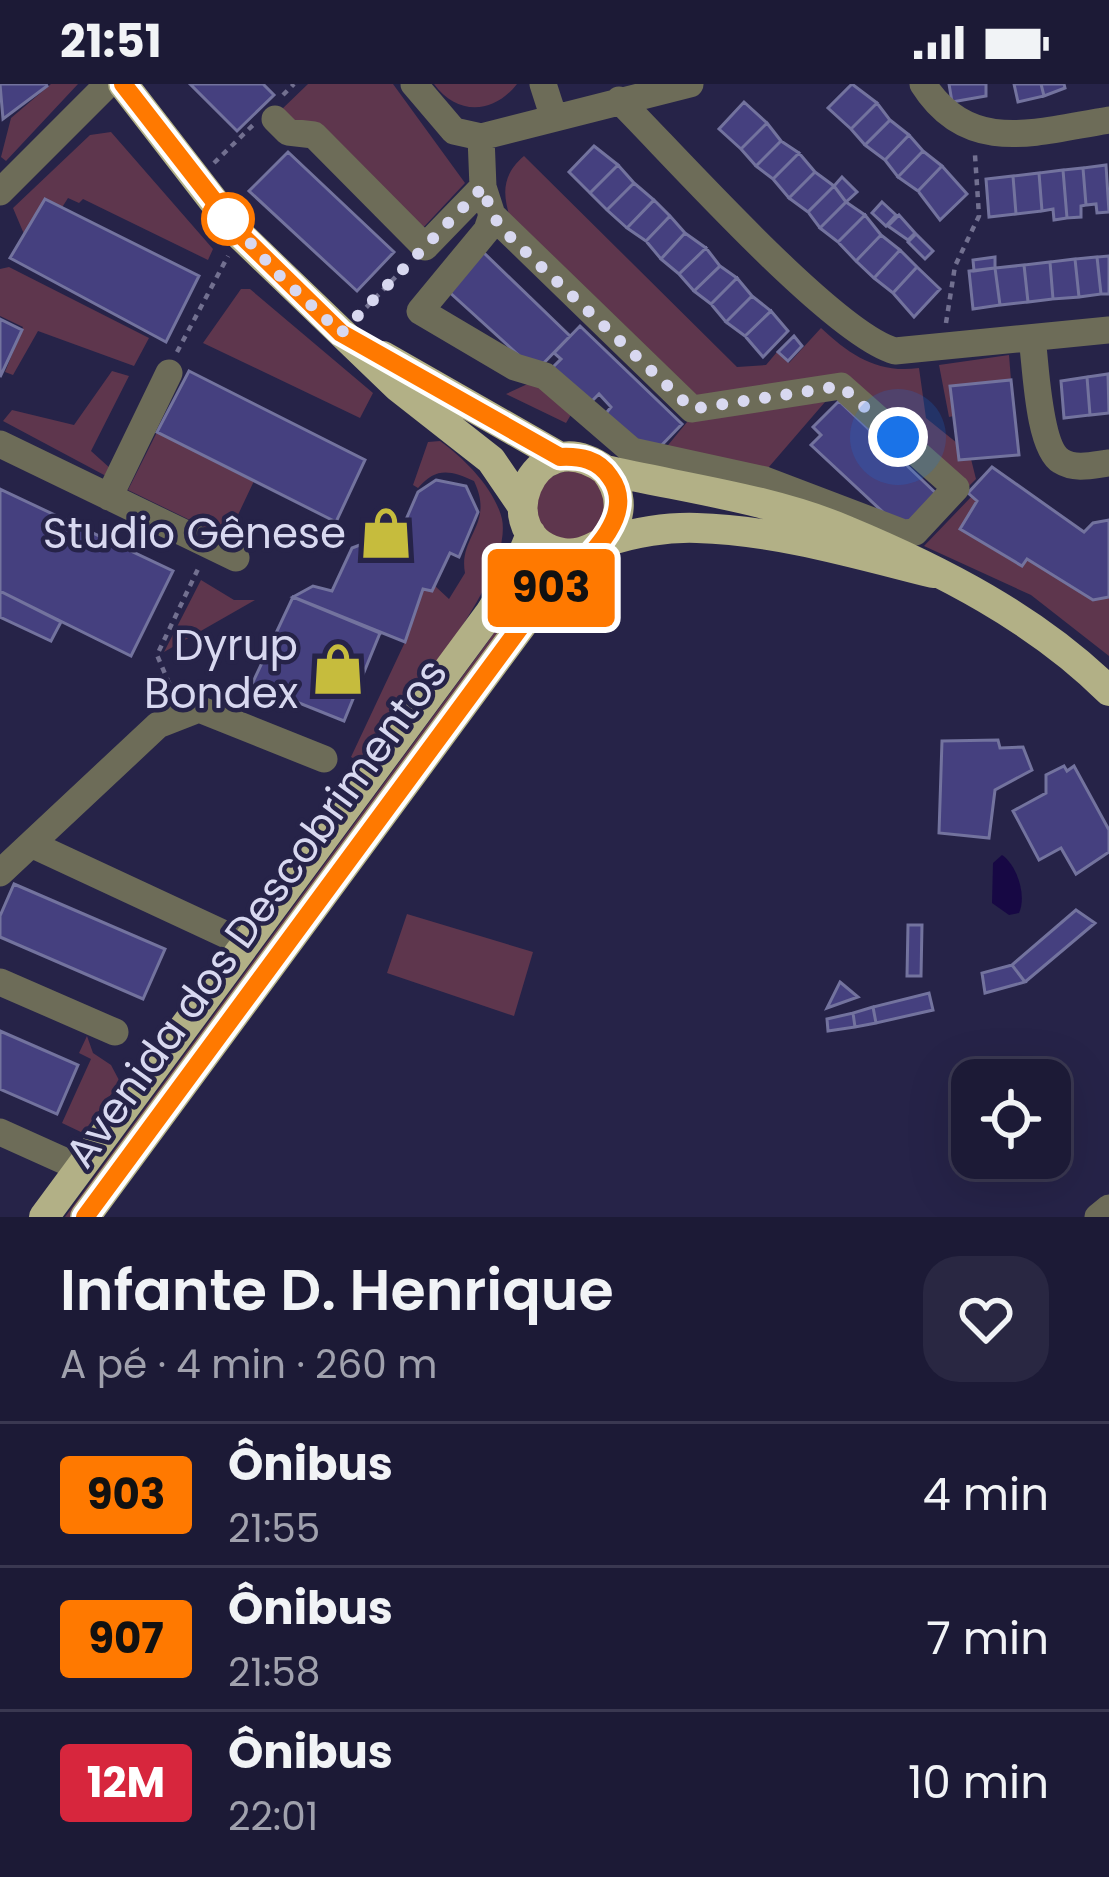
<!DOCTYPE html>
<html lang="pt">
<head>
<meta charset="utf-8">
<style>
	:root { --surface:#1c1a36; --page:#292742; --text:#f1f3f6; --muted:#a0a1ad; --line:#3a3851 }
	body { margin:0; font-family:Poppins,sans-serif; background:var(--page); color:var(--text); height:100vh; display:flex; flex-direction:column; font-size:45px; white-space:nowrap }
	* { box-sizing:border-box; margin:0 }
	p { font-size:39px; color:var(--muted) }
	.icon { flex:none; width:66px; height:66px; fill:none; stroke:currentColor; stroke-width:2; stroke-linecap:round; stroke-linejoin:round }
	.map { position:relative; height:1133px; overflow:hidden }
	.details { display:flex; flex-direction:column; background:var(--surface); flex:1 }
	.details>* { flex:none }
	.badge { padding:0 24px; border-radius:9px; font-size:42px; line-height:78px }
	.buttons { position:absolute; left:951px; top:975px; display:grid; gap:24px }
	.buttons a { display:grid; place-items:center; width:120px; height:120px; border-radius:24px; background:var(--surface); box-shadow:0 12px 48px #0002,0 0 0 3px var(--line); font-size:60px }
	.you { position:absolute; width:60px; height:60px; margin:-30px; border:9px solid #fff; border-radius:50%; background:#1a73e8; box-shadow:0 0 0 18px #1a73e833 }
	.map>.badge { position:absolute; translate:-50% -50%; box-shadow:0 0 0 6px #fff }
	.round { display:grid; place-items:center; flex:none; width:126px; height:126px; border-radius:36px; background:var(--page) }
	.overview { display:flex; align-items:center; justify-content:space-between; height:204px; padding:0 60px }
	h1 { font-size:57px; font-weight:600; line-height:90px }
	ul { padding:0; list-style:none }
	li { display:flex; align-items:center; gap:36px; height:144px; padding:0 60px; border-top:3px solid var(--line) }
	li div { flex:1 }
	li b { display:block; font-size:45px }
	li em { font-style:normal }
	li .badge { min-width:132px; font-weight:700; text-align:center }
	.status { display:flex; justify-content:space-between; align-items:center; height:84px; padding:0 60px; background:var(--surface); direction:ltr }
	.status svg { height:33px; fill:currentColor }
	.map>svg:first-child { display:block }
	.green { fill:#5e364d }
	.water { fill:#170844 }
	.building { fill:#45407f; stroke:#73739e; stroke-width:3 }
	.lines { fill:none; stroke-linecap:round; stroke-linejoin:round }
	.path { stroke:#727090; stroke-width:4.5; stroke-dasharray:6 6; stroke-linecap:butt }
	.minor { stroke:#6d6c58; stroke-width:27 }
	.major { stroke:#b2b086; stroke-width:30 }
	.line-casing { stroke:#fff; stroke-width:27 }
	.line { stroke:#ff7900; stroke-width:18 }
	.walk { stroke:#d8d8f0; stroke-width:12; stroke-dasharray:0 21.6 }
	.stop-dot { fill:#fff; stroke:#ff7900; stroke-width:6 }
	.labels { text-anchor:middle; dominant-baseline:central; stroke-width:9; stroke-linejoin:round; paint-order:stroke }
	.poi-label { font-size:42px; fill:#d8d8f0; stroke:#262348; text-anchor:end }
	.street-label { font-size:42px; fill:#d8d8f0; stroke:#262348 }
</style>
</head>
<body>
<div class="status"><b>21:51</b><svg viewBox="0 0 49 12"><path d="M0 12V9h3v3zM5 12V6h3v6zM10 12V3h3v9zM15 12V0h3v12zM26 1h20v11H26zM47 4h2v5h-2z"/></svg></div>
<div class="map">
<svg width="1109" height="1133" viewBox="0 0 1109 1133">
	<rect width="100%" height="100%" fill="#262348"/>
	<path class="green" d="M51,0H78L6,77L1,73L11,34Z
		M308,0H393L465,99L421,146L290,42L280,27Z
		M434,0H517C494,30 457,32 434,0Z
		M111,48L213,165L208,176L83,115L79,119L68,114L61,125L45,116L24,150L13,124L90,51Z
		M524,72L737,283L766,281L777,268L789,279L821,244C850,271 878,290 919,284L926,334L957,359L959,376L971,375L976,395L965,406L844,294L693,319L515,148C504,118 497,95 524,72Z
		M9,183L149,254L134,282L38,247L13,291L5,288L23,243L0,232V185Z
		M241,205H250L373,309L360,334L203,259Z
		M1009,271L1011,296L951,302L954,332L949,333L939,281Z
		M112,287L129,292L91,367L111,385L106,392L3,337L12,326L74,341Z
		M534,297L572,329L566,339L506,310Z
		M825,318L762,391L664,366L692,332Z
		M157,348L254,397L227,454L128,406Z
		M440,357C464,374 495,405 502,435C514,497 397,628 360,678L351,673L405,558L423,505L435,502L449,515L465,489C458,452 495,441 474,397C450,386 436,383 418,404L413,401L428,358Z
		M536 422a35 35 0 1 1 70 0a35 35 0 1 1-70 0Z
		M972,412L1022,482L1027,475L1093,516L1109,513V572L1031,511L924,462Z
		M534,471L558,483L73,1133H65L487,559L524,506Z
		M201,496L234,516H255L164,568Z
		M407,830L533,868L514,932L387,889Z
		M87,952L93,969L111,981L120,998L83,1049L62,1039L91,975L79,969Z"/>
	<path class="water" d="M1002,771C1017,781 1027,812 1019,829L1009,831L992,819L993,779Z"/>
	<path class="building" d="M0,0H46L47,2L3,35Z
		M190,0H263L274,11L237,47Z
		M852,0L877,19L851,45L828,24Z
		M949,0H986V12L952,18Z
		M1014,0H1041L1044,12L1018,18Z
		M1041,0H1064L1065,4L1044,12Z
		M744,18L767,39L741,65L719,45Z
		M877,19L890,36L865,61L851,45Z
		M890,36L909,51L885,76L865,61Z
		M767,39L781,57L756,82L741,65Z
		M909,51L923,67L898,93L885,76Z
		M781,57L799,69L773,95L756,82Z
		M594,62L618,81L590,109L569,88Z
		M923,67L942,82L918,107L898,93Z
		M288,68L394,168L357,207L249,107Z
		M799,69L815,88L789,114L773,95Z
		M618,81L634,99L607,126L590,109Z
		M1106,81L1109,128L1097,129L1096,120L1086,121L1083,84Z
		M942,82L967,110L940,136L918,107Z
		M1083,84L1086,121L1081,122V133L1067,134L1063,86Z
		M1063,86L1067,134L1054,136L1053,125L1042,127L1039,89Z
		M815,88L834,102L808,128L789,114Z
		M1039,89L1042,127L1016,130L1013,92Z
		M1013,92L1016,130L989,133L986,95Z
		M842,93L857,108L846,118L834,102Z
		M634,99L654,116L627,144L607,126Z
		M834,102L846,118L820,144L808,128Z
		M45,115L199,192L166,258L10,174Z
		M654,116L670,132L646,157L627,144Z
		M846,118L865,131L838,158L820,144Z
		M882,118L896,131L886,142L872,129Z
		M865,131L881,151L856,177L838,158Z
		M899,131L915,149L908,156L888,142Z
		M670,132L685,149L661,175L646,157Z
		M685,149L706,164L679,190L661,175Z
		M916,150L933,167L925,175L908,158Z
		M881,151L900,166L874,194L856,177Z
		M706,164L720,182L694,207L679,190Z
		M900,166L917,183L893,209L874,194Z
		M483,168L570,252L536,287L447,206Z
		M1109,172V210H1101L1097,173Z
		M995,173V184L974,187L973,176Z
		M1097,173L1101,210L1079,213L1075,175Z
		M1075,175L1079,213L1053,215L1050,178Z
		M1050,178L1053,215L1028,218L1024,181Z
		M1024,181L1028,218L1000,221L995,184Z
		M720,182L737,194L711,220L694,207Z
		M917,183L940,205L914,233L893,209Z
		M995,184L1000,221L973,225L969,187Z
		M737,194L752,212L726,238L711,220Z
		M752,212L771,227L745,252L726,238Z
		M771,227L788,247L763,273L745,252Z
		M0,235L22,246L0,293Z
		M580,242L682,340L657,366L641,368L603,333L611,323L599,310L589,320L552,284L561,275L554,269Z
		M794,252L802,262L788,277L778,268Z
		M189,287L365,376L336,438L157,348Z
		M1108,290L1109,329L1090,331L1087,293Z
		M1087,293L1090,331L1064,334L1061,297Z
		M1011,296L1019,371L959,376L950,302Z
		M839,317L941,414L900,444L811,361L821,351L813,343Z
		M992,383L1084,448L1093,439L1109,436V513L1093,516L1027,475L1022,482L960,445L977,417L968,409Z
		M436,396L466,402L478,428L459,473L450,469L432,507L423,505L405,558L293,513L313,502L332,507L352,464L373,456L382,440L401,447L418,408Z
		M0,405L173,487L131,572L0,507Z
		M0,507L61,538L51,557L0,533Z
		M293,513L380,549L344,637L252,600Z
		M998,656L1000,664L1023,663L1032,686L995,706L989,754L939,749L942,657Z
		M1064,682L1067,687L1074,682L1109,746V768L1076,790L1061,764L1039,776L1013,727L1046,709V691Z
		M14,800L165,865L143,915L0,853V832Z
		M1076,826L1095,839L1025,898L1012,881Z
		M908,841H922L921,892H907Z
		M1012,881L1025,898L985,909L982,889Z
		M840,898L858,913L827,924Z
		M929,909L933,926L876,939L873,923Z
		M873,923L876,939L855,943L853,929Z
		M853,929L855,943L828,947L827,935Z
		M0,947L78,981L57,1030L0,1005Z"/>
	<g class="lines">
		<path class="path" d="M283,11L294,0
			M214,79L253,41
			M358,232L408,180
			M946,239L955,182L979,132L975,71
			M177,268L228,172
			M174,611L157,571L198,485"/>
		<path class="minor" d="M414,0L454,47L481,53L690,0
			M543,0L553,31
			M923,0C969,73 1039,47 1109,36
			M619,16C674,71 833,250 895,267L1109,246
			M275,35L288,48L314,51L425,163L483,103L481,53
			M483,103L492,131L487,146L420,227L515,283L545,292L632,367L765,396L904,449L915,448L956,404L841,302L692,325L492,131
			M0,108L108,0
			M1032,254C1036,281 1038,363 1061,377C1075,386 1093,381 1109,379
			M0,360L236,474
			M109,413L169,289
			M31,760L246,860
			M0,789L158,641L199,625L324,675
			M0,898L115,948
			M0,1048L80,1084
			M1098,1133L1109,1124"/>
		<path class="major" d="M123,0L239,150L398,303L491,376L521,420
			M383,272L560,373
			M603,458C623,434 624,411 605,386
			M933,489C857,470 776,446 697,444C668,443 634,448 606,458C591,463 581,472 563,469C486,456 530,332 605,386C684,404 771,415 845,446C939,485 1037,535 1109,607
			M44,1133L490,529L515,489L531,450
			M85,1133L527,534L589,467"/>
	</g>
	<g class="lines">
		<g class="line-casing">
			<path id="line" d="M85,1133L527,534C555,497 646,442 610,393C598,375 580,372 560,373L341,249L239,149L123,0"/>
		</g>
		<use href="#line" class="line"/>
		<path class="walk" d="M228,135L218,123L279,191L341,249L483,103L492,131L512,155L692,325L841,302L898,353"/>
	</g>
	<defs>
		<g id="shop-bare" transform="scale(4.14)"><path d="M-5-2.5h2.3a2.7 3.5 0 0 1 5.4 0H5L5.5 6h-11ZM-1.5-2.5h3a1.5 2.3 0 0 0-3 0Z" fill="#c6bc3d" stroke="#262348" stroke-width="2.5" paint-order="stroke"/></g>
	</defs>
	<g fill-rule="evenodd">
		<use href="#shop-bare" x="386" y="449"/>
		<use href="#shop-bare" x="338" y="585"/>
	</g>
	<circle class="stop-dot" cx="228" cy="135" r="24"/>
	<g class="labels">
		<g class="poi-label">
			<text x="346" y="449">Studio Gênese</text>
			<text x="298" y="561">Dyrup<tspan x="298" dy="48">Bondex</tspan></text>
		</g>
		<g class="street-label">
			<text transform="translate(256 829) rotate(-54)">Avenida dos Descobrimentos</text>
		</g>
	</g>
</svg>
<div class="buttons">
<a><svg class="icon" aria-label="locate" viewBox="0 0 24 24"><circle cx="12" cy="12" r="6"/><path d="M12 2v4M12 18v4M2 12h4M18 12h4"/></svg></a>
</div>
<div class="you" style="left:898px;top:353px"></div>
<b class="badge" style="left:551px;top:504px;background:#ff7900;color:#111">903</b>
</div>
<section class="details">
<div class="overview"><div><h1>Infante D. Henrique</h1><p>A pé · 4 min · 260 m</p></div><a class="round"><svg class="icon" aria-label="heart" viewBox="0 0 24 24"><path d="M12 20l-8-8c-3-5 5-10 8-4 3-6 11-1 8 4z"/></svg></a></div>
<ul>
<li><span class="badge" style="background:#ff7900;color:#111">903</span><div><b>Ônibus</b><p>21:55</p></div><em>4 min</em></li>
<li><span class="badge" style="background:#ff7900;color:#111">907</span><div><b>Ônibus</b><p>21:58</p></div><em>7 min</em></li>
<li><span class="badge" style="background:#d7263d;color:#fff">12M</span><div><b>Ônibus</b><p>22:01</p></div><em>10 min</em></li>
</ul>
</section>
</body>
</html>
